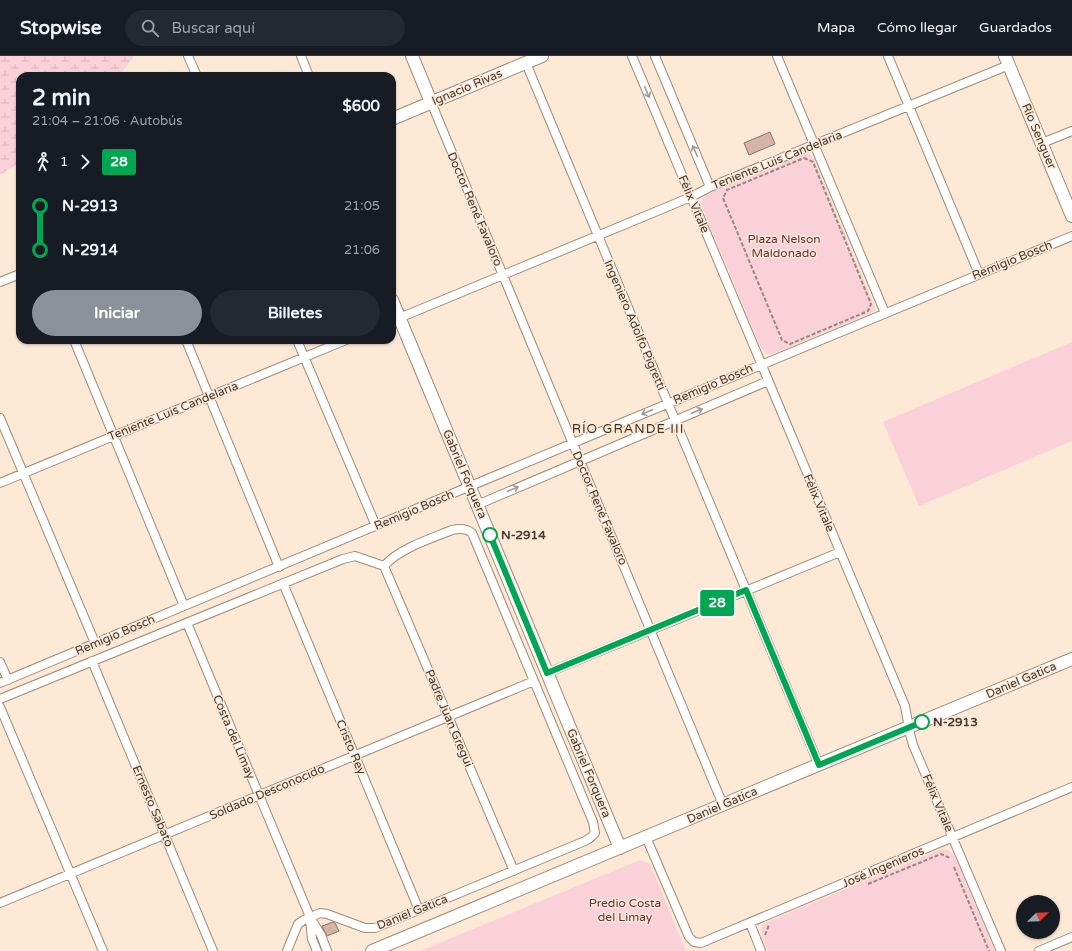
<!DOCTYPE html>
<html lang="es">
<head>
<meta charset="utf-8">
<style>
	:root { --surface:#171b24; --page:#242831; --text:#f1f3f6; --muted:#9ea1a6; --line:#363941; --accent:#8c9099 }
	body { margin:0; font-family:"Varela Round",sans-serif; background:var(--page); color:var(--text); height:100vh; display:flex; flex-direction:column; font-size:15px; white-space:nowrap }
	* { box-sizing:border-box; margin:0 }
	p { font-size:13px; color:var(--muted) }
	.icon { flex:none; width:22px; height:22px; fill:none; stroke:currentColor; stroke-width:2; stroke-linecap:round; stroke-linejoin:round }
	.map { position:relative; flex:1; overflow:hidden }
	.drawer { position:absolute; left:16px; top:16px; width:380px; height:272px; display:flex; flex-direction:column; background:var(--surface); border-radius:12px; box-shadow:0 1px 3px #0004 }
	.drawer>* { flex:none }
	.badge { padding:0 8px; border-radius:3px; font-size:14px; line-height:26px }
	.needle { width:26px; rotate:67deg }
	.buttons { position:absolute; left:1016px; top:839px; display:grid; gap:8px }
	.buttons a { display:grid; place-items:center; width:44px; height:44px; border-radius:50%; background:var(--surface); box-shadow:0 1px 3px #0004; font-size:20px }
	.map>.badge { position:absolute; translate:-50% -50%; box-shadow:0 0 0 2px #fff }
	.legs { display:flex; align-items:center; gap:6px; height:44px; padding:0 16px; font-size:13px }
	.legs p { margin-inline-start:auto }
	.overview { display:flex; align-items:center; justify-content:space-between; height:68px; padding:0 16px }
	h1 { font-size:22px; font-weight:800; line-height:30px }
	.button { display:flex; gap:8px; margin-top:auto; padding:8px 16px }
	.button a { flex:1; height:46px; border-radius:24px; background:var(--accent); color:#fff; font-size:16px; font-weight:800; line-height:46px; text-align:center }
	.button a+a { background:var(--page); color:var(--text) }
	ul { padding:0 16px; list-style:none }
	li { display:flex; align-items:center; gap:14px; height:44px; font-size:15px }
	li i { display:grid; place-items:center; width:6px; height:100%; margin:0 5px; background:currentColor }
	li i::after { content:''; width:10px; height:10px; margin:-5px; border:3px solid; border-radius:50%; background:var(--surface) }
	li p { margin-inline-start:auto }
	li:first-child i { background:linear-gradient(#0000 50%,currentColor 0) }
	li:last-child i { background:linear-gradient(currentColor 50%,#0000 0) }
	header { display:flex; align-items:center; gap:24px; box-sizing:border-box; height:56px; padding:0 20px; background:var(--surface); border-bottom:1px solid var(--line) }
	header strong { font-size:19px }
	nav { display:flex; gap:22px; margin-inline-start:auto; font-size:14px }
	.search { width:280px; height:36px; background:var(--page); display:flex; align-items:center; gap:10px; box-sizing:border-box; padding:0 14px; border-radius:22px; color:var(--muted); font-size:15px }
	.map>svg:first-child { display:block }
	.green { fill:#fad1d9 }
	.wetland { fill:url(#wetland-marsh) }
	.building { fill:#d4b3a9; stroke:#8f7068 }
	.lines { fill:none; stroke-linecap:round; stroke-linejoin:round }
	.street-casing { stroke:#a18b75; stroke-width:10 }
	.secondary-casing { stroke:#a18b75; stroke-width:14 }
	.path { stroke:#97897b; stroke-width:2; stroke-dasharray:4 2; stroke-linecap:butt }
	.street { stroke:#fff; stroke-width:8 }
	.secondary { stroke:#fff; stroke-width:12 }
	.oneway { stroke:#a19c98 }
	.line-1-casing { stroke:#fff; stroke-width:9 }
	.line-1 { stroke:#00a651; stroke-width:6 }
	.stop-1-dot { fill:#fff; stroke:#00a651; stroke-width:2 }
	.labels { text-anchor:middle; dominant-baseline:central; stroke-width:3; stroke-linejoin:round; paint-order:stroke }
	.street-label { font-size:12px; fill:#433a30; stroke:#fde9d6 }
	.park-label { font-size:12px; fill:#6e2d3f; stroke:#fde9d6 }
	.stop-label { font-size:12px; font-weight:bold; fill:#433a30; stroke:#fde9d6; text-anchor:start }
	.neighbourhood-label { font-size:13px; letter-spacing:1px; fill:#45321f; stroke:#fde9d6 }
</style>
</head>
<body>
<header>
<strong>Stopwise</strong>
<div class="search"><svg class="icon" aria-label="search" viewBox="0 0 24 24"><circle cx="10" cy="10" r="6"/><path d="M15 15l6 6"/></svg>Buscar aquí</div>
<nav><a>Mapa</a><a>Cómo llegar</a><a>Guardados</a></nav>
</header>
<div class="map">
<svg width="1072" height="895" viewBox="0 0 1072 895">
	<defs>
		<pattern id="wetland-marsh" width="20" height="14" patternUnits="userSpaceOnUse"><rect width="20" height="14" fill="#fad1d9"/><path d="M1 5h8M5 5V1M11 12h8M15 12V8" fill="none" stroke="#d8b4bb"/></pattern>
	</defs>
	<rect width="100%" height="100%" fill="#fde9d6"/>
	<path class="green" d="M804,98H810L814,103L875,252L873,256L869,258L775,297L767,298L761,292L702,151C701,145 702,141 707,138Z
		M1072,286V385L919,450L883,366Z
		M941,793C949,793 952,796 956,803L995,895H768C764,885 756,874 767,866Z
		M640,804L650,808L686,895H420Z"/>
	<path class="wetland" d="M0,0H134L119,20H20V106L0,119Z"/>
	<path class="building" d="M770,76L775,88L749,99L744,87Z
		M333,866L335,867L339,875L327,880L322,870Z"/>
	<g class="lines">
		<g class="street-casing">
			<path id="street" d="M188,0L197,20
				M301,0L309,20
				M632,0L905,650L910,678L913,689L1001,895
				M655,0L710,131
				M777,0L885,257
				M888,0L979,218
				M526,7L819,709
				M431,46L723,749
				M1042,87L1072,75
				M0,226L20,218
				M392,265L691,141L710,131L1009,9
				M74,284L184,550
				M186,284L279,511
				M297,284L376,470
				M0,362L95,587
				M0,427L346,284
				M477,449L768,325
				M384,510L514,815
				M283,527L419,854
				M187,567L310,861L321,879L327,895
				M92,605L213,895
				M0,606L8,624
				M547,617L840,496
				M0,627C357,478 714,327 1072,180
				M0,643L343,503L355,500L384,510
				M0,651L103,895
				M646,781L689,881L694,886L701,887L1072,731
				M0,847L534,625
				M310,864L312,883L317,895
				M750,867L761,895
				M287,895L298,868L304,864L320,857L327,858L365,872H375L585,785L590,782L595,777L593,766L472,477C466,472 460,472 452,474C430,483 400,492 384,510
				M1039,895L1072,881"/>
		</g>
		<g class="secondary-casing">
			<path id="secondary" d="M412,0L431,46
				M1005,0L1072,160
				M392,63L542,0
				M392,244L620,792
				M372,895L1072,603"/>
		</g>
		<path class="path" d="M804,102L813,106L871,248L868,255L790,288L782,284L723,142L727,134Z
			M954,811L989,895
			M868,828L941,798L950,802
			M765,879L769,869"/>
		<use href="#street" class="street"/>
		<use href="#secondary" class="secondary"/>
	</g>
	<defs><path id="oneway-shaft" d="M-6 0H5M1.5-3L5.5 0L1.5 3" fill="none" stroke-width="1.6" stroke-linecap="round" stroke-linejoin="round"/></defs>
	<g class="oneway">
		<use href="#oneway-shaft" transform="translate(647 36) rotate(67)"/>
		<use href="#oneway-shaft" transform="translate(695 95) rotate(-113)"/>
		<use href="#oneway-shaft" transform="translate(697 355) rotate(-23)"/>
		<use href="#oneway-shaft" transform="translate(647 356) rotate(157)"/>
		<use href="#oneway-shaft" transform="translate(513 433) rotate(-23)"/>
	</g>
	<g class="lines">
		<g class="line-1-casing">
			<path id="line-1" d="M490,479L547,617L746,534L819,709L922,666"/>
		</g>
		<use href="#line-1" class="line-1"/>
	</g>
	<g class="stop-1-dot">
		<circle cx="490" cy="479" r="7"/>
		<circle cx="922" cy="666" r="7"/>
	</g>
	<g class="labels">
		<g class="street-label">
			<text transform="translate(467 31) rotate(-23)">Ignacio Rivas</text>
			<text transform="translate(1039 80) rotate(67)">Río Senguer</text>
			<text transform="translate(777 104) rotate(-22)">Teniente Luis Candelaria</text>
			<text transform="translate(694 148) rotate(67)">Félix Vitale</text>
			<text transform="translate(475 153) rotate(67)">Doctor René Favaloro</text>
			<text transform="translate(1012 204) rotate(-22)">Remigio Bosch</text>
			<text transform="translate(635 269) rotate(67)">Ingeniero Adolfo Pigretti</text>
			<text transform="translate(713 328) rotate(-23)">Remigio Bosch</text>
			<text transform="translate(173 355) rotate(-22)">Teniente Luis Candelaria</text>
			<text transform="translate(465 418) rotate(67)">Gabriel Forquera</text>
			<text transform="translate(819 447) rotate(67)">Félix Vitale</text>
			<text transform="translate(600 452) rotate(67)">Doctor René Favaloro</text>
			<text transform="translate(414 454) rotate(-23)">Remigio Bosch</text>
			<text transform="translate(115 579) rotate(-23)">Remigio Bosch</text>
			<text transform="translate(1021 624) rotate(-23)">Daniel Gatica</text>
			<text transform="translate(449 662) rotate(67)">Padre Juan Gregui</text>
			<text transform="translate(234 681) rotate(67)">Costa del Limay</text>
			<text transform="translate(351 691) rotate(67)">Cristo Rey</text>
			<text transform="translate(589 717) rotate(67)">Gabriel Forquera</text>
			<text transform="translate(267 736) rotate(-23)">Soldado Desconocido</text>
			<text transform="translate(938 747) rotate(67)">Félix Vitale</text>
			<text transform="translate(722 749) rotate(-23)">Daniel Gatica</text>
			<text transform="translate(153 750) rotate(67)">Ernesto Sabato</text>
			<text transform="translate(883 811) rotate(-23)">José Ingenieros</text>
			<text transform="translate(412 856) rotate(-22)">Daniel Gatica</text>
		</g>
		<g class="park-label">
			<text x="784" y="183">Plaza Nelson<tspan x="784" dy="14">Maldonado</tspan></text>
			<text x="625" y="847">Predio Costa<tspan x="625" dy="14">del Limay</tspan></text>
		</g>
		<g class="stop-label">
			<text x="501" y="479">N-2914</text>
			<text x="933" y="666">N-2913</text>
		</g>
		<g class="neighbourhood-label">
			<text x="628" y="373">RÍO GRANDE III</text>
		</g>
	</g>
</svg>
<div class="buttons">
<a><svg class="needle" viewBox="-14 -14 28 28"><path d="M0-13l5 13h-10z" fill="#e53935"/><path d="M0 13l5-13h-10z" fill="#9ea1a6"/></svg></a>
</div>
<b class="badge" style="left:717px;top:547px;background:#00a651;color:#fff">28</b>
<section class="drawer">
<div class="overview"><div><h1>2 min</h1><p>21:04 – 21:06 · Autobús</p></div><b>$600</b></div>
<div class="legs"><svg class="icon" aria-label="walk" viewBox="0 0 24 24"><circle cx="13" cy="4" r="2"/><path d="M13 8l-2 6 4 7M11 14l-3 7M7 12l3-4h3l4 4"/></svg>1<svg class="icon" aria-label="forward" viewBox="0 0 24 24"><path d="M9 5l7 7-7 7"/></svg><b class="badge" style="background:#00a651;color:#fff">28</b></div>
<ul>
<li><i style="color:#00a651"></i><b>N-2913</b><p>21:05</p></li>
<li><i style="color:#00a651"></i><b>N-2914</b><p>21:06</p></li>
</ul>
<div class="button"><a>Iniciar</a><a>Billetes</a></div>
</section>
</div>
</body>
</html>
